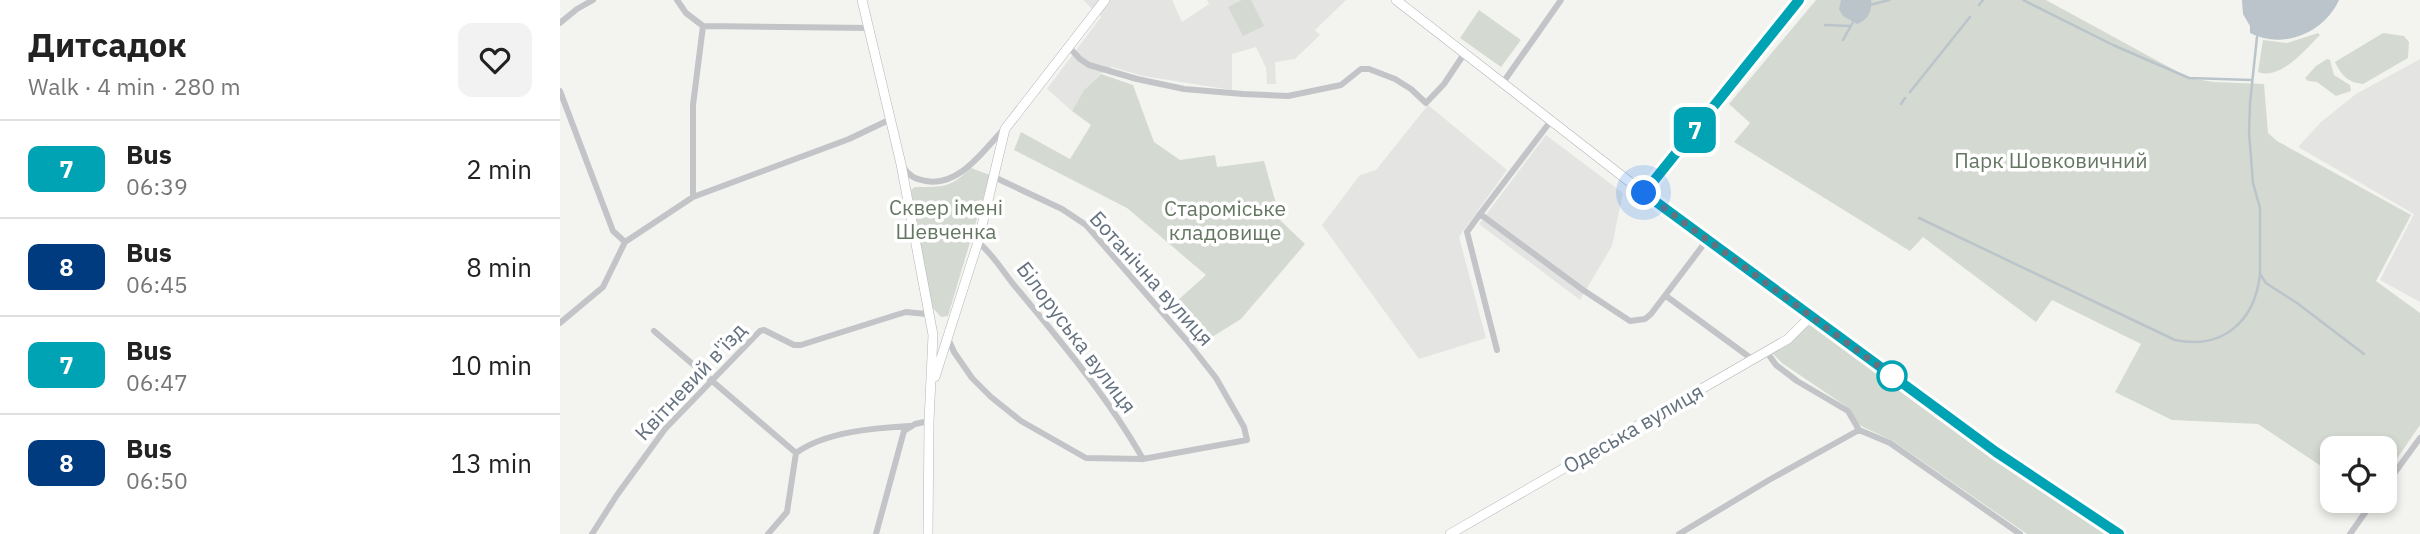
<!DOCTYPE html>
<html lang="en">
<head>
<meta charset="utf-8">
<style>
	:root { --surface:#fff; --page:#f2f2f2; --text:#222; --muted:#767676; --line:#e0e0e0 }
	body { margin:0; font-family:"IBM Plex Sans",sans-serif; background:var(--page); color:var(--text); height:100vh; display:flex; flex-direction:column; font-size:26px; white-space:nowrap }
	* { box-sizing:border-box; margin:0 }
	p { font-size:23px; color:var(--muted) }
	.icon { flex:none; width:38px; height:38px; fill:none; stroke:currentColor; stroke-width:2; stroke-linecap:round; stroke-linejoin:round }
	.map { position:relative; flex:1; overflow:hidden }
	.panel { display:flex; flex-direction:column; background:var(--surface); width:560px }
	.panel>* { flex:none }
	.badge { padding:0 14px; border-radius:10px; font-size:24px; line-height:46px }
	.controls { position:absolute; left:1760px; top:436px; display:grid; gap:14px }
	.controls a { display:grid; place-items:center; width:77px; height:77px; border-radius:14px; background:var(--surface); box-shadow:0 4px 10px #0003; font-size:35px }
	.you { position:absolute; width:35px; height:35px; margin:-18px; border:5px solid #fff; border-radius:50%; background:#1a73e8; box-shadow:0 0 0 10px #1a73e833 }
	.map>.badge { position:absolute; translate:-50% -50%; box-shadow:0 0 0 4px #fff }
	.round { display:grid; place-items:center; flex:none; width:74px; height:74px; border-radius:14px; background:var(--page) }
	.head { display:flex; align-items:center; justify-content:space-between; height:119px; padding:0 28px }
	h1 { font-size:33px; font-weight:700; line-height:52px }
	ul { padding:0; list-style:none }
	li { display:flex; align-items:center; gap:21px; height:98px; padding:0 28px; border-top:2px solid var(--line) }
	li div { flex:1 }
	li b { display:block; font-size:26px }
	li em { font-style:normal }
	li .badge { min-width:77px; font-weight:700; text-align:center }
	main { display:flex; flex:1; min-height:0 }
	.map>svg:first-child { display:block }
	.built { fill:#e4e5e3 }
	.green { fill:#d4dad1 }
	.water { fill:#bac4ca }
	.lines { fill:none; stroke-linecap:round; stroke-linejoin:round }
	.stream { stroke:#bac4ca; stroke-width:2.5 }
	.secondary-casing { stroke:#b2b6ba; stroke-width:10 }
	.street { stroke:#c2c4c8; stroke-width:6 }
	.secondary { stroke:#fff; stroke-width:9 }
	.line-casing { stroke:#fff; stroke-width:16 }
	.line { stroke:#00a3b4; stroke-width:10 }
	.walk { stroke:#64717f; stroke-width:7; stroke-dasharray:0 12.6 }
	.stop-dot { fill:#fff; stroke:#00a3b4; stroke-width:3.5 }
	.labels { text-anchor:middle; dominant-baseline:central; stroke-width:7; stroke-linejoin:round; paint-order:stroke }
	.park-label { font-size:21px; fill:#657762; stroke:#fff }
	.street-label { font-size:21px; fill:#64717f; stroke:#fff }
</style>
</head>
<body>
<main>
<section class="panel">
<div class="head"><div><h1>Дитсадок</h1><p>Walk · 4 min · 280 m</p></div><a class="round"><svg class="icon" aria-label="heart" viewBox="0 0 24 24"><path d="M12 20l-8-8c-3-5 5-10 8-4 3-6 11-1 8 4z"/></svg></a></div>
<ul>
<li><span class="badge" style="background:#00a3b4;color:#fff">7</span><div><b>Bus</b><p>06:39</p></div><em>2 min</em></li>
<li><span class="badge" style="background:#003b80;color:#fff">8</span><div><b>Bus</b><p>06:45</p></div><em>8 min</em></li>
<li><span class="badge" style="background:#00a3b4;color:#fff">7</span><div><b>Bus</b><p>06:47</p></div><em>10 min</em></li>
<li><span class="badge" style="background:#003b80;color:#fff">8</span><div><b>Bus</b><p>06:50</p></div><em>13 min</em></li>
</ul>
</section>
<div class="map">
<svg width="1860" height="534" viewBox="0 0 1860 534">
	<rect width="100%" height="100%" fill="#f3f4f0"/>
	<path class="built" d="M523,0H612L622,22L649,4L647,0H786L755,30L760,35L735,59L715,62L716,84H707L706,68L696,47L672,54V90L583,76L552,67L540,74L524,90L512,111L487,89L541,17Z
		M1860,59V302L1820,280L1854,214L1738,147L1761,122L1796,94Z
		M868,105L947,170L899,237L926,338L859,359L762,225L800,175L816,170Z
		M986,135L1063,193L1052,246L1020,300L919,224Z"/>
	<path class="green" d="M682,0H691L704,26L683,36L668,7Z
		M1256,0H1486L1629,78L1654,82L1704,84L1708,133L1717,141L1851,215L1816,281L1860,313V425L1825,476V448H1773V474L1698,424L1612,420L1555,392L1581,344L1492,300L1476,322L1363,237L1350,251L1174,142L1190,123L1169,104Z
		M919,10L961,40L941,67L900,38Z
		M1758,33L1760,35C1746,49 1720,81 1698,72L1703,40L1727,43Z
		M1823,33L1844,36L1849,42L1848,58L1803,84C1787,82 1782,76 1775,62Z
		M1767,59L1770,60L1774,75L1790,85L1791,91L1776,96L1757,82L1748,81L1745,78L1756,66Z
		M541,74L573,85L594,142L620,160L655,155L657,167L704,161L721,221L745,244L681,319L639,345L608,309L646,275L567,208L454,150L461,132L510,159L531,125L512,111L524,90Z
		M411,168L430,175L388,316L381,317L372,307L351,190L355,187C384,187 390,188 411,168Z
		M1252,324L1261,328L1448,465L1552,534H1467L1333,441L1303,427L1297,423L1290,409L1222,363L1212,353L1238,332Z"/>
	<path class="water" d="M1281,0H1311C1313,10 1307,21 1297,24L1283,16L1279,9Z
		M1682,0H1779C1764,33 1723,50 1690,33V26L1683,14Z"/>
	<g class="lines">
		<path class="stream" d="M1463,0L1553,45L1629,78L1691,80
			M1310,5L1329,0
			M1419,5L1423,0
			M1265,25L1291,26
			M1697,37L1690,103L1689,132L1693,183L1700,208V274L1706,283L1737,303L1804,354
			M1283,40L1293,22
			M1350,92L1410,17
			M1341,104L1345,98
			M1359,218L1615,340C1663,350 1695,321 1700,274"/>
		<g class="secondary-casing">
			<path id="secondary" d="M302,0L341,164L373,335L369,421L368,534
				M836,0L1084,193L1436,452L1559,534
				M1084,193L1239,0
				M375,377L418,242L445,129L545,0
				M890,534L1228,339L1251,316"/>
		</g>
		<path class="street" d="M117,0L126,13L143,26L133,105V197
			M0,23L17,9L33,0
			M143,26L309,28
			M508,46L520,59L529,65L577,79L624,89L683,94L728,96L781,85L801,69H809L835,79L851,89L866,103L884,84L904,54
			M942,84L1001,0
			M0,91L53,231L65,242
			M990,122L920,214L1023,290L1070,321L1085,319L1091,314L1147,240
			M343,167C349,176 355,179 366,181C399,187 423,151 443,130
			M920,214L907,232L937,350
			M418,242C435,256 444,274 459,291C503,344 549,399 583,459
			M1106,296L1192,359
			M0,323L43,287L65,242L133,197L289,139L331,119
			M94,331L236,453C265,432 313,428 349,426
			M387,336L394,352L412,378L431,397L461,421L526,458L583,459L687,440L684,427L656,378L627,341L526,225L502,209L434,177
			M1206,351L1216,365L1237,381L1288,411L1299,430L1330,443L1460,534
			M1825,486L1860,438
			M32,534L57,495L105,429L200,331L204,330L234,345H241L336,315L346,312L366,314L368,310
			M208,534L227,512L236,453
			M316,534L344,431L355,424L369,421
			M1119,534L1209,480L1299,430
			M1790,534L1814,500"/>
		<use href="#secondary" class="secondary"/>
	</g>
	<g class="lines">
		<g class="line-casing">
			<path id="line" d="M1239,0L1084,193L1436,452L1559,534"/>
		</g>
		<use href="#line" class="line"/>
		<path class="walk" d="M1084,193L1332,376"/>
	</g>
	<circle class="stop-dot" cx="1332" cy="376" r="14"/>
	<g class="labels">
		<g class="park-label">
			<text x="1491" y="160">Парк Шовковичний</text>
			<text x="386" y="207">Сквер імені<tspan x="386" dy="24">Шевченка</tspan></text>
			<text x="665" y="208">Староміське<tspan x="665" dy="24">кладовище</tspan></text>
		</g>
		<g class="street-label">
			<text transform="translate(592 278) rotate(48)">Ботанічна вулиця</text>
			<text transform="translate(517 337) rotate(53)">Білоруська вулиця</text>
			<text transform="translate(130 381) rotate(-47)">Квітневий в'їзд</text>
			<text transform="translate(1073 428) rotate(-30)">Одеська вулиця</text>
		</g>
	</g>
</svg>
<div class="controls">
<a><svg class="icon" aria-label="locate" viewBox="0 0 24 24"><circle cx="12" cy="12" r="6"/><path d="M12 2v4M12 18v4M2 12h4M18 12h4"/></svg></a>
</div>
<div class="you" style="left:1084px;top:193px"></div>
<b class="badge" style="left:1135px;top:130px;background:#00a3b4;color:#fff">7</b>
</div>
</main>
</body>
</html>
